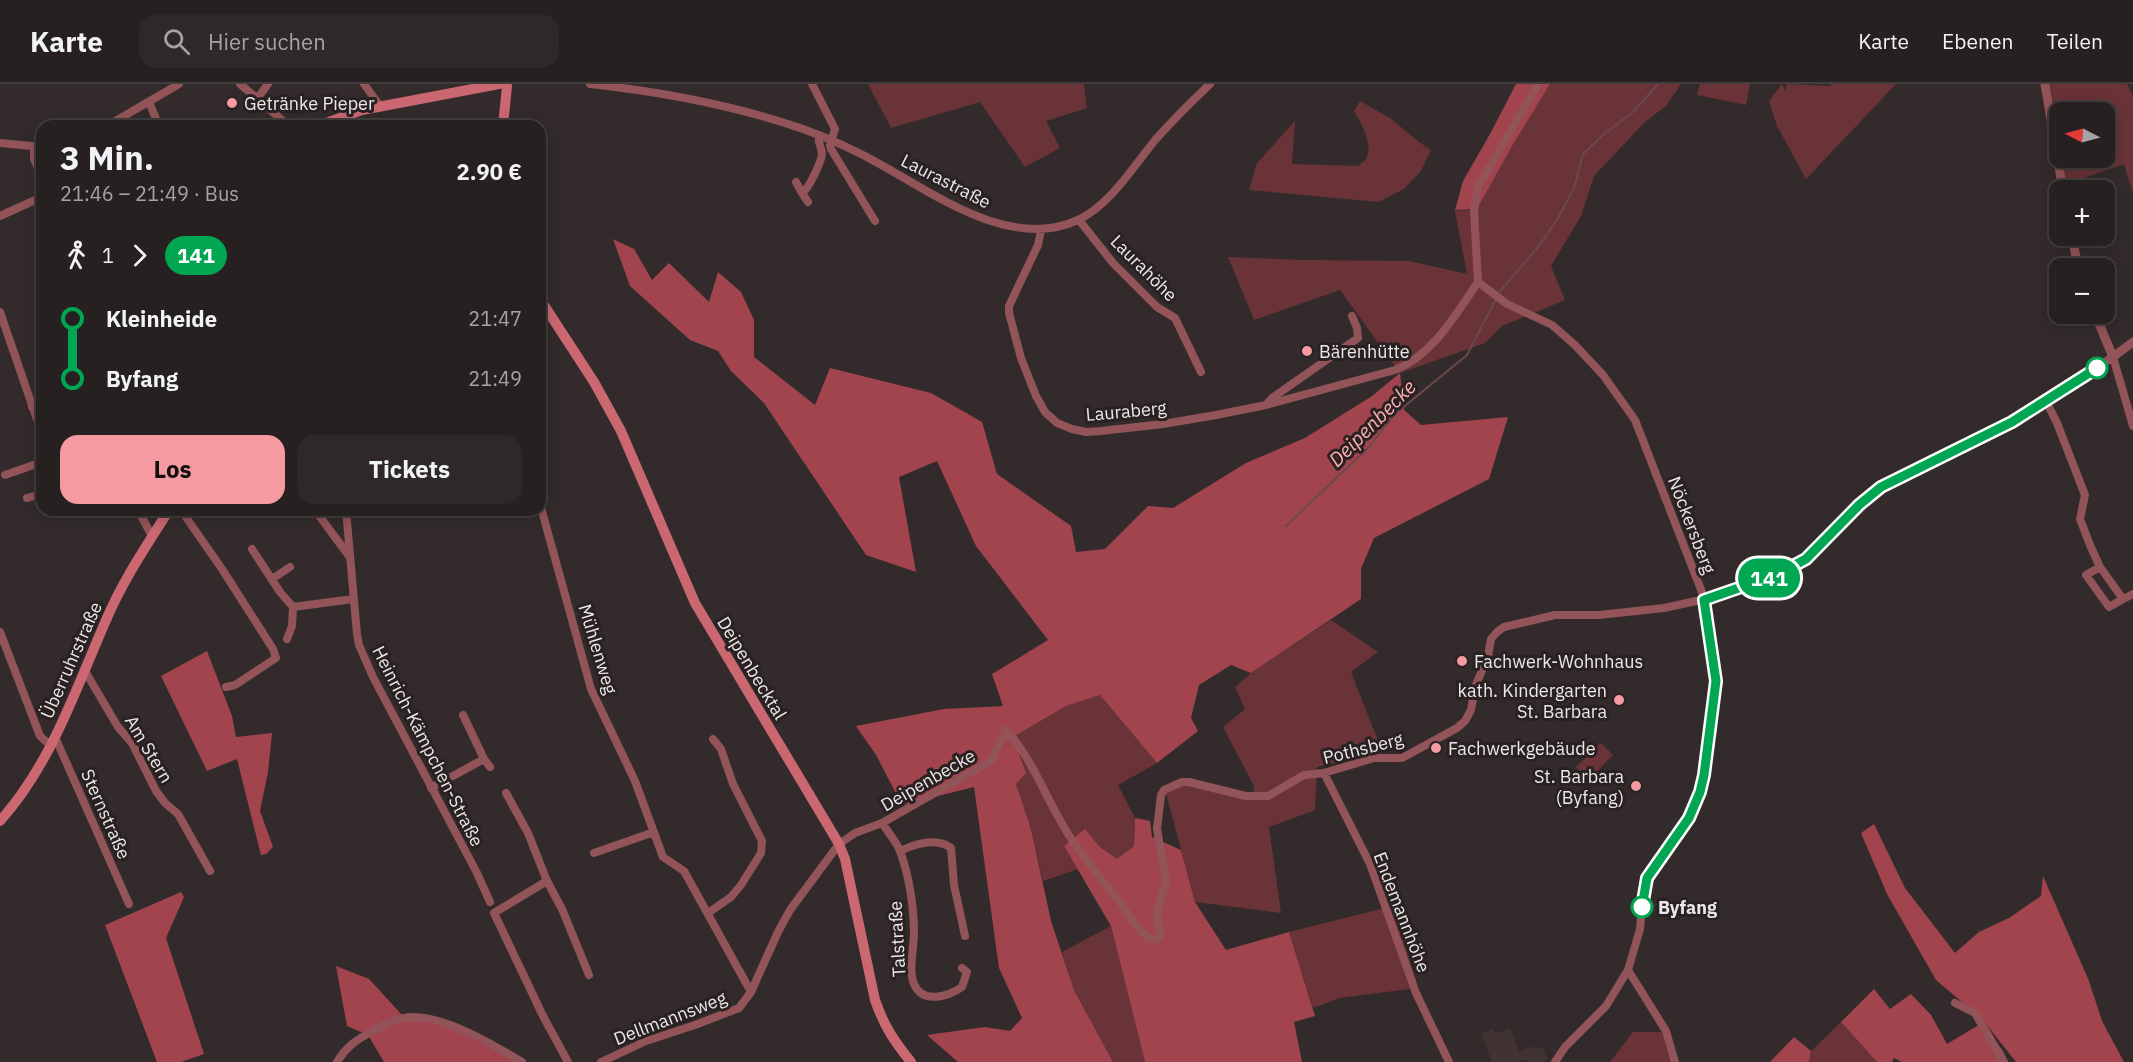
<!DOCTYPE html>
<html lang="de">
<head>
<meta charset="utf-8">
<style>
	:root { --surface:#262020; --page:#2e2829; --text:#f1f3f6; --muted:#a4a3a5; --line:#423e3e; --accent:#f49aa0 }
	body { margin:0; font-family:"IBM Plex Sans",sans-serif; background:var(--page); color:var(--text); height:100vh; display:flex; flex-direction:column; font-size:22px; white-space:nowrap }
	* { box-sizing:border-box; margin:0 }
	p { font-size:20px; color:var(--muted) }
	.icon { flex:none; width:33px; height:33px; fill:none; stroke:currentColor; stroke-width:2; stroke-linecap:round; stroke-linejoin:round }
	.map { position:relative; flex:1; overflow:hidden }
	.sheet { position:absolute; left:36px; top:36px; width:510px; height:396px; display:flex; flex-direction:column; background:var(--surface); border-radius:18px; box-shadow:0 3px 15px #0003,0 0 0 2px var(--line) }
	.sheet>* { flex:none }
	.badge { padding:0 12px; border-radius:20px; font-size:21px; line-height:39px }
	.needle { width:39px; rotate:276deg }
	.fabs { position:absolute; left:2049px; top:18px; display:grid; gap:12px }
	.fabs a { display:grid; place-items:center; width:66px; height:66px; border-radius:12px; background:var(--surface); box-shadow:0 3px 15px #0003,0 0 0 2px var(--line); font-size:30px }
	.map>.badge { position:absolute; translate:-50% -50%; box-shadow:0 0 0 3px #fff }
	.legs { display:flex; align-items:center; gap:9px; height:66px; padding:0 24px; font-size:20px }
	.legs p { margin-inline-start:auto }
	.headline { display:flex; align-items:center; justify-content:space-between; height:102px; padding:0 24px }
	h1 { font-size:33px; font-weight:700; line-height:45px }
	.cta { display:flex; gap:12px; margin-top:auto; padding:12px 24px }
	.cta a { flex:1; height:69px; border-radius:18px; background:var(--accent); color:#111; font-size:24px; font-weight:700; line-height:69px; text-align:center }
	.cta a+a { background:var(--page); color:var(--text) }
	ul { padding:0 24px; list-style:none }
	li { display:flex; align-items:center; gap:21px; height:60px; font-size:22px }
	li i { display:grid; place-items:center; width:9px; height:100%; margin:0 8px; background:currentColor }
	li i::after { content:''; width:15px; height:15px; margin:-8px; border:4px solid; border-radius:50%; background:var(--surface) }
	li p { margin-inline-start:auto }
	li:first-child i { background:linear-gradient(#0000 50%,currentColor 0) }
	li:last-child i { background:linear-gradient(currentColor 50%,#0000 0) }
	header { display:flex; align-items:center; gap:36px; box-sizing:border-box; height:84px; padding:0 30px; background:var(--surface); border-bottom:2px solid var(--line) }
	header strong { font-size:28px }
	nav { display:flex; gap:33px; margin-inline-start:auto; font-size:21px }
	.search { width:420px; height:54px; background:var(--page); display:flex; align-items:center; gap:15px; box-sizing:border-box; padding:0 21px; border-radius:18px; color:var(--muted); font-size:22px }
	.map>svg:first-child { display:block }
	.built { fill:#423333 }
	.green { fill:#693338 }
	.forest { fill:#a2444e }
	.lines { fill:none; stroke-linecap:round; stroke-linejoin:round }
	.stream { stroke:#6b484f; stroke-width:2 }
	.minor { stroke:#925458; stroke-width:8 }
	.tertiary { stroke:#925458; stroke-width:9 }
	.secondary { stroke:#ca6770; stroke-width:10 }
	.line-1-casing { stroke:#fff; stroke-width:14 }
	.line-1 { stroke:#00a651; stroke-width:9 }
	.poi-dot { fill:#f49aa0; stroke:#292122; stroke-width:2 }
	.stop-1-dot { fill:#fff; stroke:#00a651; stroke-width:3 }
	.labels { text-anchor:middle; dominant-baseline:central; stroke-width:6; stroke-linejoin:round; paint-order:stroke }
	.poi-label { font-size:18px; fill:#ede8e8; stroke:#292122; text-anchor:start }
	.street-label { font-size:18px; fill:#ede8e8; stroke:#292122 }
	.stop-label { font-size:18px; font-weight:bold; fill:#ede8e8; stroke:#292122; text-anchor:start }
	.water-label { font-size:20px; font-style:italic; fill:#fdafb3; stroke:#292122 }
</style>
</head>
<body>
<header>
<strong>Karte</strong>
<div class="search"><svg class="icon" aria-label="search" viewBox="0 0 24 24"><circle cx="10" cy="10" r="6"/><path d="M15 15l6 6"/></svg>Hier suchen</div>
<nav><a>Karte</a><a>Ebenen</a><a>Teilen</a></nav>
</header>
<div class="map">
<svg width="2133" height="978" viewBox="0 0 2133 978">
	<rect width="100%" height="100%" fill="#332b2b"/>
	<path class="built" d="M1510,944L1519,967L1531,963L1544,965L1547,975L1542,978H1525L1524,976L1515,978H1492L1481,949L1493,945L1495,950Z"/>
	<path class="green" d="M868,0H1084L1087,24L1046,37L1060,64L1025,83L980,18L891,44Z
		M1550,0H1681L1666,22L1645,38L1594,92L1581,132L1551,182L1565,216L1502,242L1485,259L1400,289L1340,206L1254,236L1228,173L1305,176L1409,177L1467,190L1455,127L1477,125L1478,112Z
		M1700,0H1750L1746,21L1697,11Z
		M1782,0L1785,7L1787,0L1830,2L1831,0H1896L1806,95L1777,42L1769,17Z
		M2050,0H2127L2133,12V109L2124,80L2067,100L2062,74H2104V28H2060L2059,56Z
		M1360,17L1390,34L1419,58L1431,66L1421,87L1404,105L1379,118L1249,106L1257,79L1295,37L1292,80L1358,82C1359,81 1366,76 1366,75C1374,61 1361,39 1354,27Z
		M1331,536L1378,568L1351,588L1382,667L1317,683L1315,726L1269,743L1281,829L1195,818L1166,709L1183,701L1254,710V702L1223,643L1245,625L1235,603L1251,589Z
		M1100,611L1157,679L1118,701L1135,734L1134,762L1117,776L1100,763L1085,746L1064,762L1078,785L1043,797L1031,745L1016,700L1014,655L1015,652L1066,622Z
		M1601,659L1613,671L1589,696L1576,683Z
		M1393,822L1418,904L1339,914L1313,924L1289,848Z
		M1111,842L1145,978H1113L1074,906L1062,868Z
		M1841,938L1877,978H1809L1811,967Z
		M1633,948H1664L1672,978H1610Z"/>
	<path class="forest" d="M1516,0H1550L1512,62L1477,125L1455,126L1463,97L1490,50Z
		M613,155L634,165L652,196L669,179L709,218L718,188L741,208L754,236V273L815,321L830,284L931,309L982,338L997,390L1071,442L1076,468L1105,465L1148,422L1173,424L1246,379L1305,354L1372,312L1400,289L1404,326L1421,341L1508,333L1489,395L1374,454L1361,485V515L1251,589L1231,581L1199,601L1191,634L1198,647L1157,679L1100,611L1066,622L1015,652L1014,656L1026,689L1016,700L1031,745L1051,837L1074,906L1113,978H958L927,951L985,943L1010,947L1022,934L999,884L974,703L902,721L876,671L856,642L944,625L1003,622L992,590L1048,556L976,462L937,377L899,393L916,488L866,471L764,319L731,287L718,267L690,256L630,202Z
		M207,567L232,632L236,653L272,649L268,688L260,727L273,763L266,770L261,771L237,675L207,687L161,592Z
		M1135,734L1150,737L1152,753L1181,766L1195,818L1226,866L1289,848L1315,932L1294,938L1302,978H1145L1111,842L1064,762L1085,745L1100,763L1117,775L1134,762Z
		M1874,740L1905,804L1955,869L1979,848L2009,834L2041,812L2043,792L2089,897L2102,937L2124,978H2016L1982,935L1936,896L1887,810L1861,749Z
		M181,808L184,813L166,854L204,970L181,978H157L105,841Z
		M336,882L369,895L403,932L430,937L476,953L520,978H384L368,951L347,942Z
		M1874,905L1890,925L1911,910L1931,931L1947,960L1982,939L2003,967L2008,978H1902L1894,974L1892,978H1877L1841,938Z
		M1794,953L1811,967L1809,978H1770Z"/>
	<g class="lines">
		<path class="stream" d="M1500,207L1539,162L1557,136L1574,104L1583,70L1604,50L1633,28L1658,0
			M1286,442L1369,363L1395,330L1467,271L1496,215"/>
		<path class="minor" d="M240,0L289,42
			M364,0L380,22
			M590,0C663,8 734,21 803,45C831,55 859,68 885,83C940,114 1013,166 1078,136C1111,120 1133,83 1156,55C1173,36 1191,18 1210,0
			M812,0L835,45L830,61L831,65L875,137
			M257,15L268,0
			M149,18L159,42
			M107,42L179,0
			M0,59L42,63
			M34,63V75L42,94
			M796,98L802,109
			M808,118L802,109C809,105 821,78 822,70C822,63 817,59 819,51
			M0,132L42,113
			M1079,136L1113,179L1157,223L1175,234L1201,288
			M1041,147L1038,161L1009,222V229L1021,274L1036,312L1045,328L1057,339L1072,345L1086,348L1101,347L1163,340L1216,331L1266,321L1395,286C1433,271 1456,230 1478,198
			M1478,198L1507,220L1552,241L1575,261L1603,291L1635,336L1705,516L1716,597L1713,630L1700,708L1682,745L1647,794L1643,813L1640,845L1628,886L1606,922L1565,963L1555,978
			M1478,198L1474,127L1478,103L1538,0
			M0,228L42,350
			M2046,317L2057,339L2085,411L2080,435L2090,461L2100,483L2123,515L2133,510
			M1267,320L1272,314L1358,254L1357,244L1352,232
			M32,323L42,319
			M5,391L42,378
			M27,414L42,410
			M540,420L591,605L635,697L663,773L684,787L751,908
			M138,426L152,452
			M181,426L222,485L273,565L276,574L235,601L226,603
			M315,426L349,472
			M346,426L357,550L359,561L373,593L477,789L490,818
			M252,465L280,508L293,523L353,515
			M2100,483L2086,491L2109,523L2123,515
			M272,495L290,483
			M0,548L40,652L51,662
			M287,555L292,542L293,523
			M85,587L118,643L132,659L156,707L165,719L178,730L210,787
			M463,631L484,675L490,683
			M55,653L129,820
			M1324,689L1370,780L1416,909L1449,978
			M431,704L484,675
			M506,709L528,749L547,797L562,825L589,891
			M882,739C888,748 896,757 900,767C909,791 914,823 914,849C914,865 908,886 914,900C923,921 949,912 962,903L967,888L962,884
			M900,767C915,760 936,753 951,764L954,801L965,852
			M594,769L654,748
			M547,797L494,829L543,932L568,978
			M708,829L731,813L741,801L761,769L762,757L733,700L721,665L713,655
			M1628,886L1666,947L1675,978
			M1955,919L1975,929L2004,978
			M337,978C346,963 356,956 371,948C383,941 401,932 415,933C448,934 494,961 522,978
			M601,978L646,957L695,941L739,924L751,908L778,848L790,826L839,760L855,749L882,739L991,677L1006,646C1032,674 1045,712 1065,745C1082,773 1103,797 1123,822C1131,833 1143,858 1158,855L1161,849L1157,836V829L1166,798L1157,745L1161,711L1164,706L1182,698H1189L1246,712H1268L1304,691L1324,689L1374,674H1402L1457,644L1465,637L1471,626L1475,603L1488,572L1491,555L1497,548L1504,543L1555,531H1599L1664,524L1719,512L1776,491L1806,475L1859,421L1881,403L2012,337L2113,273L2133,342"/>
		<path class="tertiary" d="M2045,0L2063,106
			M2072,152L2078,184
			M2095,230L2113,273L2133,258"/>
		<path class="secondary" d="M318,42L362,26L499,0
			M503,42L507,2
			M540,215L594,298L621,347L695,519L839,760L845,775L875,916C884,942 894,957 911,978
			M0,737C52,679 76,604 107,534C123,496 147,461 169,426"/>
	</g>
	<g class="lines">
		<g class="line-1-casing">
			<path id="line-1" d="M1642,823L1647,794L1689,734L1700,708L1704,691L1716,597L1704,516L1776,491L1806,475L1859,421L1881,403L2012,338L2097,284"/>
		</g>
		<use href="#line-1" class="line-1"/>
	</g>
	<g class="poi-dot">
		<circle cx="232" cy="19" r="6"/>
		<circle cx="1307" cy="267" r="6"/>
		<circle cx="1462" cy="577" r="6"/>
		<circle cx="1619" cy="616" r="6"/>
		<circle cx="1436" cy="664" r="6"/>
		<circle cx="1636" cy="702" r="6"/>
	</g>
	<g class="stop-1-dot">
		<circle cx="2097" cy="284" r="10"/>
		<circle cx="1642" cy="823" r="10"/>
	</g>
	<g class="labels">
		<g class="poi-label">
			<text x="244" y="19">Getränke Pieper</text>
			<text x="1319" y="267">Bärenhütte</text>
			<text x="1474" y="577">Fachwerk-Wohnhaus</text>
			<text x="1607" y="606" text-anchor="end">kath. Kindergarten<tspan x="1607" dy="21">St. Barbara</tspan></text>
			<text x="1448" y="664">Fachwerkgebäude</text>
			<text x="1624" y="692" text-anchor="end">St. Barbara<tspan x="1624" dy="21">(Byfang)</tspan></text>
		</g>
		<g class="street-label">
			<text transform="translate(946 97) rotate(27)">Laurastraße</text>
			<text transform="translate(1144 184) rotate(45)">Laurahöhe</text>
			<text transform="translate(1126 327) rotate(-5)">Lauraberg</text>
			<text transform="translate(1692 441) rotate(69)">Nöckersberg</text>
			<text transform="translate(598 565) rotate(73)">Mühlenweg</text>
			<text transform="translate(71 576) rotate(-66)">Überruhrstraße</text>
			<text transform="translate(752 584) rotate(59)">Deipenbecktal</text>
			<text transform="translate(428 662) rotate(63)">Heinrich-Kämpchen-Straße</text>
			<text transform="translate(1363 664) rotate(-14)">Pothsberg</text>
			<text transform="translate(149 665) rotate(59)">Am Stern</text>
			<text transform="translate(928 696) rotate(-30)">Deipenbecke</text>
			<text transform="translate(106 730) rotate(66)">Sternstraße</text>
			<text transform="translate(1402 828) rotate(69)">Endemannhöhe</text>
			<text transform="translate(897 855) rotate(-93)">Talstraße</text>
			<text transform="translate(670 934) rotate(-21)">Dellmannsweg</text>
		</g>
		<g class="stop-label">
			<text x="1658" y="823">Byfang</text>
		</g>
		<g class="water-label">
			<text transform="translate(1372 339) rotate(-45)">Deipenbecke</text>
		</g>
	</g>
</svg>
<div class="fabs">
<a><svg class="needle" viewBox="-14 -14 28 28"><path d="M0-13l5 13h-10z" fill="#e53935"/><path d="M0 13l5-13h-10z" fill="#a4a3a5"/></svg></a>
<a>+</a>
<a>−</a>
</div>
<b class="badge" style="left:1769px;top:494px;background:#00a651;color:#fff">141</b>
<section class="sheet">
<div class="headline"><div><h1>3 Min.</h1><p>21:46 – 21:49 · Bus</p></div><b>2.90 €</b></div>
<div class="legs"><svg class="icon" aria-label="walk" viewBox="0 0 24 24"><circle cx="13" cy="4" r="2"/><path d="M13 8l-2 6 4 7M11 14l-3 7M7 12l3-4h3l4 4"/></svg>1<svg class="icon" aria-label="forward" viewBox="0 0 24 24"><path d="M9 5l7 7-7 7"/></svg><b class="badge" style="background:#00a651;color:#fff">141</b></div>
<ul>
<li><i style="color:#00a651"></i><b>Kleinheide</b><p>21:47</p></li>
<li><i style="color:#00a651"></i><b>Byfang</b><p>21:49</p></li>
</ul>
<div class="cta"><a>Los</a><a>Tickets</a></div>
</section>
</div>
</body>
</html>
